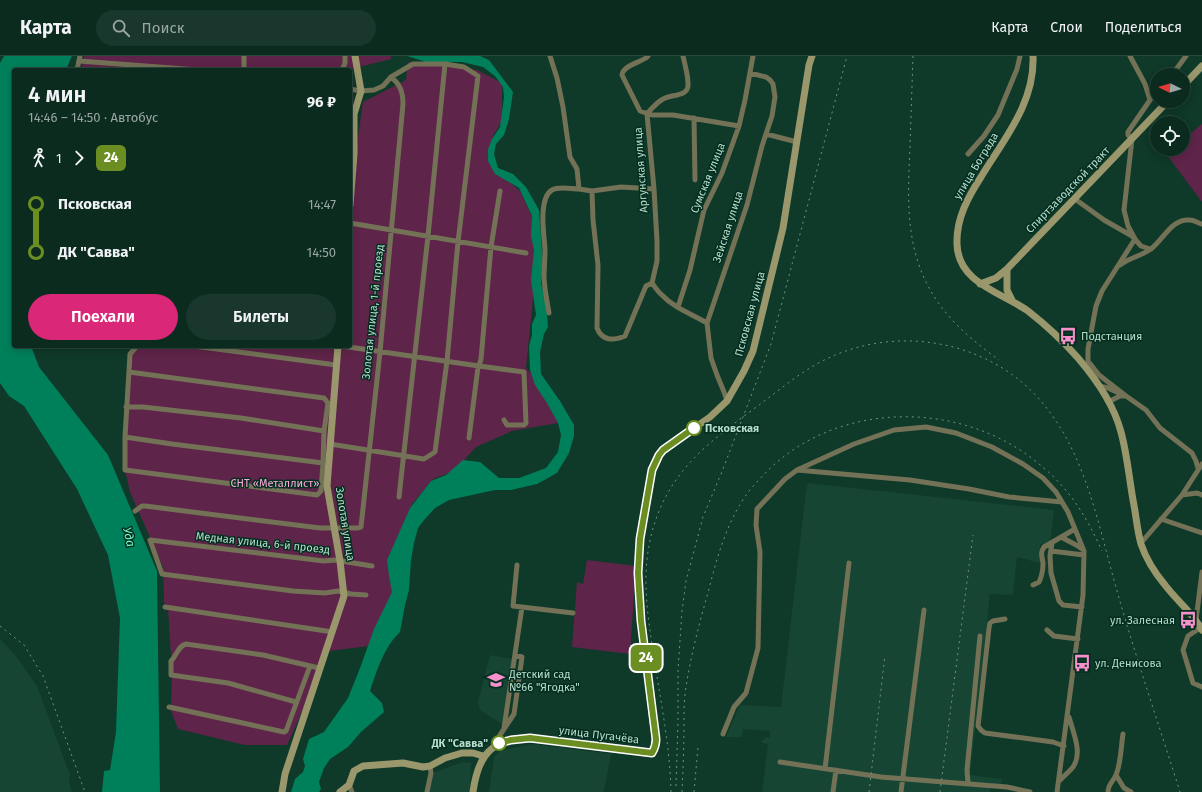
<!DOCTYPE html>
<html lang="ru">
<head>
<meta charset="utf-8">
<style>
	:root { --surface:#0b2b1f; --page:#19372c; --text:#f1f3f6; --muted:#9aa7a4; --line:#2b473d; --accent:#db2777 }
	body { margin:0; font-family:"Fira Sans",sans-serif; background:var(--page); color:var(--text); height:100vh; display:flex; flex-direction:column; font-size:15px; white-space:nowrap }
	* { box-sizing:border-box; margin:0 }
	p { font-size:13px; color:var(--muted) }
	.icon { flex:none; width:22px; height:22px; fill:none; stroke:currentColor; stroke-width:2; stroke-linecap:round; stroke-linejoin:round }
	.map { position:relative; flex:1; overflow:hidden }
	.panel { position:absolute; left:12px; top:12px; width:340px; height:280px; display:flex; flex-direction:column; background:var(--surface); border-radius:4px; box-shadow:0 2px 10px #0003,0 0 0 1px var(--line) }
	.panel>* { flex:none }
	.badge { padding:0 8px; border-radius:6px; font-size:14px; line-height:26px }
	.needle { width:26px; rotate:275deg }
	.buttons { position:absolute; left:1150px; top:12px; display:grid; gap:8px }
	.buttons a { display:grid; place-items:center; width:40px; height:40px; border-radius:50%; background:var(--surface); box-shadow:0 2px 10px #0003,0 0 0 1px var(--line); font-size:20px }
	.map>.badge { position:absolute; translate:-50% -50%; box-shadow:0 0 0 2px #fff }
	.legs { display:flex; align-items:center; gap:6px; height:44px; padding:0 16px; font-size:13px }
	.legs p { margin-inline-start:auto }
	.head { display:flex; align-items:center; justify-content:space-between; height:68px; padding:0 16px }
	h1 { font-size:22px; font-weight:600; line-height:30px }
	.primary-button { display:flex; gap:8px; margin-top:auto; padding:8px 16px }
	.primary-button a { flex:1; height:46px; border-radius:24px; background:var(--accent); color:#fff; font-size:16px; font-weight:600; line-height:46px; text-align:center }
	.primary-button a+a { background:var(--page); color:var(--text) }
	ul { padding:0 16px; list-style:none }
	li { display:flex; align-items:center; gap:14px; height:48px; font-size:15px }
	li i { display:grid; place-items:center; width:6px; height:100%; margin:0 5px; background:currentColor }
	li i::after { content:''; width:10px; height:10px; margin:-5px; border:3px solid; border-radius:50%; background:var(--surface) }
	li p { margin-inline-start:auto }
	li:first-child i { background:linear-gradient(#0000 50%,currentColor 0) }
	li:last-child i { background:linear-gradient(currentColor 50%,#0000 0) }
	header { display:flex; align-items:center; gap:24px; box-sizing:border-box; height:56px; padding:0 20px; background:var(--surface); border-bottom:1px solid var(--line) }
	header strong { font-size:19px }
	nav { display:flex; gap:22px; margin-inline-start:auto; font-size:14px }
	.search { width:280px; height:36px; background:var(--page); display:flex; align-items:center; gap:10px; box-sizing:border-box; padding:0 14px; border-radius:22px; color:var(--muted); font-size:15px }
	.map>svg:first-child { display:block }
	.built { fill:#164534 }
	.green { fill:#5f2449 }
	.water { fill:#007f5b }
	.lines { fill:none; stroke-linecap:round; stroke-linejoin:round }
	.street { stroke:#737257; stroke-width:5 }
	.secondary { stroke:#99976b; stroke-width:7 }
	.rail { stroke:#6c9483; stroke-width:1; stroke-dasharray:2 4; stroke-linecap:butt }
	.line-1-casing { stroke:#fff; stroke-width:9 }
	.line-1 { stroke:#6b8e23; stroke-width:6 }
	.stop-1-dot { fill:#fff; stroke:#6b8e23; stroke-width:2 }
	.labels { text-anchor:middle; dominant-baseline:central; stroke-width:3; stroke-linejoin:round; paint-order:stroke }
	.street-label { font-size:11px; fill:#b8ddcb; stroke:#032e20 }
	.poi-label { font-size:11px; fill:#b8ddcb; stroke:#032e20; text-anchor:start }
	.stop-label { font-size:11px; font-weight:bold; fill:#b8ddcb; stroke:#032e20; text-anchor:start }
	.park-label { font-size:11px; fill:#fdaad9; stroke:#032e20 }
	.water-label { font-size:12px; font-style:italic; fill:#76fdc8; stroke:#032e20 }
</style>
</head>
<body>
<header>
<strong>Карта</strong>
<div class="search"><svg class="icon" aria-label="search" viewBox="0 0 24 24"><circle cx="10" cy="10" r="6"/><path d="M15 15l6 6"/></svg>Поиск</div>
<nav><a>Карта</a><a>Слои</a><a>Поделиться</a></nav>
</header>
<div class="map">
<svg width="1202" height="736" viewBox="0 0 1202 736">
	<rect width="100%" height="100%" fill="#0f3929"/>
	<path class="built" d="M808,427L1054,454L1050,488H1040V507L1017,501L1013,539L990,538L970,719L1002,723L1001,730L992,728L990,736H762L768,688L762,687V684H764L765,681L770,682V675L743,673L742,681H726L740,649L781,651L806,435Z
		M0,583L16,600L37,630L70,719L69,726L72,736H0Z
		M490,599L512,603L502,668L480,654L478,646Z
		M531,688L611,698L604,735L605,736H489L494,701L500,695Z
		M463,706L471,707L470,736H429L433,717Z"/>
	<path class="green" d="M84,0H391V3L347,14H81Z
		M408,6L477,14L502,27V65L493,80L489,100L503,121L520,135L532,161L537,203L526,312C542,327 551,347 558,367L512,375L476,391L454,415L433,423L412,448L390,507L394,530L388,549L369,590L329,595L287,689H245L178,673L171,655L172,615L168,553L164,546L163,511L130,436L123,405L129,304L137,290H350V88H357L363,46L406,24Z
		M1202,68V146L1167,99L1173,93H1183V84Z
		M587,504L636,510L630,598L572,591L577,526L583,528Z"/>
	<path class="water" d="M4,0H72L66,14H14V145L13,148L14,290H31L39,311L108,399L157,515L160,736H102L104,715L110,714L116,676L120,562L108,499L77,433L24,350L9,340L0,327V7Z
		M407,0H480L489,4L513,36L509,63L504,79L496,88L494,98L498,112L513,118L526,131L539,154L543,208L541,227L546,247L548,271L544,278L540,296L541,318L560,345L574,369V380L569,397L557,417L537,428L511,434H495L449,444L435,452L425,463L418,472L414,487L411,504L409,534L405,549L400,576C384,591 377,614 370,635L382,647L384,656L361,676L348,691L330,703L324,712L319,726L321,733L319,736H291L295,723L303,716L305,710L303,703L309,683L324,676L348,642L360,612L374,573L392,536L389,520L387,504L410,452L431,425L446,419L463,404L480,406L499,422H519L546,412L558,396L561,379L558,367L547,347L535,329L530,314L529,290L532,279V268L536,259L531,224L534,194L531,180L532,160L519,132L495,118L488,105V93L492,83L500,71L504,41L503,31L495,20L483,11L462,6H426Z"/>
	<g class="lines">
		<path class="street" d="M550,0L557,22L563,51L570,101L577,113L579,133L592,135L621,131L654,133
			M648,0L646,2C638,7 623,10 622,19L640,55L652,59H673L739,70
			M1130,0L1145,28L1150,44L1128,76V79L1132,83L1124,154L1128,170L1135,183L1102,235L1096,250L1088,293V305L1099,319L1126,340L1146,354L1160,372L1192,397L1196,405L1198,412
			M79,5L198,14
			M77,14L80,0
			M244,14V0
			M342,14L345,7V0
			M1172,19L1186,0
			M1150,44L1157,36
			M694,62L695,124
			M766,78L797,86
			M968,98L984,80L998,59L1017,13L1020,0
			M500,135L491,191L481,303L479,310L524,316L526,367L524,369H507L504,364
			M592,135L593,164L598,209L597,272C602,285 613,285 625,280L646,230L652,227
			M1075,143L1104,164L1132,180L1141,190L1150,193
			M350,167L526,197
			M1120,209C1129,202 1141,200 1151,193C1163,184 1172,162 1190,164C1194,164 1198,167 1202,168
			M652,227L657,205V185L654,133L647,58C652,52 656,47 663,43C671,38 689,41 688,28C688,19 685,9 683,0
			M652,227C655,231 658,236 662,239C674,252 692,258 707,267
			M678,251L690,214L704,154L722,117L739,70L745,44L753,0
			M549,257C547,246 545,234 544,223C544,213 545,203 545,193C544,179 538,142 552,134C559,130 571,133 579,133
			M194,290L336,309
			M342,290L479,310L478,311L469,382
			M129,316L324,342L328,347L324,375
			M1099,330L1108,332L1121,338
			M727,345L724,336L717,319L711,302L707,267L747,149L762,90L772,60L775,41L773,28L770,24L766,21L750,17
			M1108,346L1120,340H1125
			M126,351H143L241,362L324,375L323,407
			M125,381L172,388L323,407L321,435L317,439L125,414V381L130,298L137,290
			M330,388L424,403L435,396L447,305L458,186L478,20L464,11L445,8H413L391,21L383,30L374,34L361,35L350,33
			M797,414L910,424L969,433L1009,441L1062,446
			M1182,439L1197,437L1202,439
			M399,441L428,180L445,8
			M135,455L142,450H145L320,472H358L361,471L380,296L403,48C403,36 400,28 391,21
			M1161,463L1202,477
			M1061,481L1078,490L1082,493
			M1052,487L1050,500L1051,517L1059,545L1063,549L1082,551
			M1141,487L1182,439L1202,408
			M1051,495L1084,499
			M517,509L513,550L573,557
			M1033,529L1039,526C1042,520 1043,513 1043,507C1042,500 1040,497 1044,491L1075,473
			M366,539L351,538L338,535L325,537L293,535L162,518L150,484L324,505L335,504L372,510
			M165,551L333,576
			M1005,563L993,565L990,567L989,572L978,670L981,674L985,677L1053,686L1064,690
			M1196,564L1202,516
			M1200,572L1188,580L1183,594L1193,627L1202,631
			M1047,574L1054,580L1078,583
			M296,646L228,627L171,619V605C177,599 178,590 186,588L263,599L319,612
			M169,651L284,676L286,675C294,653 302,632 310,610
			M504,672L522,551
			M723,678L734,651L746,637L758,592L760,496L756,469L757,453L785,423L797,414L854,388L894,374L926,371L956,377L992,391L1023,408L1043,422L1056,436L1068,456L1084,495L1083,539L1057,736
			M497,688L500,679L514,658L522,601L515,599
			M780,706L881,721L1007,731L1030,736
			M825,713L849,507
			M1116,719L1124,732L1131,736
			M1059,725C1064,720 1069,716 1073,711C1083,697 1073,676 1069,661
			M968,728L967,714L980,580
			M349,729L352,736
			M427,736L431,717L430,710
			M833,736L836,714
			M901,736L924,554
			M1108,736C1108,728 1113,726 1116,719C1121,707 1121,691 1123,678"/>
		<path class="secondary" d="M1033,0C1035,47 1004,83 981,121C968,141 956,163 957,188C958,227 1001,236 1028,255C1046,269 1063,285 1078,302C1096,323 1114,349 1121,376C1127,398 1129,421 1133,444C1136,458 1137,474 1141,488C1146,503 1155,517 1165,529C1177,545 1193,557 1202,574
			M1183,30L1202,10
			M350,149L354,98V58L361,35L355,0
			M1007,213V234L1013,246
			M980,228L996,222L1007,213L1168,45
			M282,736L285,718L344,540L340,505L327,430L338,290
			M340,736L349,729L354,715L363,710L403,707L423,711L430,710L445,702L462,697H473L483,700
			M473,736C478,699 491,683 530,682L652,697L656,689L641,565L638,517L640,483L652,414L659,399L663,394L710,361L727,345L744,315L753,295L783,172L809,9L812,0"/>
		<path class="rail" d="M913,0C912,30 911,61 910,91C908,137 905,185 927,228C943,260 970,283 999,304
			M0,570L24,589L43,620L85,736
			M676,730L678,665V614L682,555L686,525L703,461L723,413L771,288L847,0
			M671,736C670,691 661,647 654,602C648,561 641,522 651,480C666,418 706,388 755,352C780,334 804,312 833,300C906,268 996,288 1045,350C1087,402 1099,472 1117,535C1136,602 1159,669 1180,736
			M682,736C683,714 684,691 684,669C684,656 684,643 686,631C691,598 700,565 709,533C717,501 726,470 744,442C748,436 753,430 758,425C828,344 959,341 1039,408C1070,433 1086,460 1102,495
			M694,736L698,691
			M869,736L885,599
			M940,736L973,479"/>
	</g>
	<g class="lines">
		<g class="line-1-casing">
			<path id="line-1" d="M499,687L511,684L530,682L652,697C655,692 656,689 656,683L641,565L638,517L640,483L652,414L659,399L663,394L694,372"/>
		</g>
		<use href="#line-1" class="line-1"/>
	</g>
	<defs>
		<g id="bus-bare" transform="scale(1.38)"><path d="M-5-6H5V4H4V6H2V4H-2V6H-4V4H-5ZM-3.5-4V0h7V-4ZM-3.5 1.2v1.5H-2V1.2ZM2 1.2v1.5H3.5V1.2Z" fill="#f890cc" stroke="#032e20" stroke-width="2.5" paint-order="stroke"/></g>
		<g id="school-bare" transform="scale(1.38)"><path d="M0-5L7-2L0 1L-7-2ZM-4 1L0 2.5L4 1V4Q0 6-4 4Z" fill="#f890cc" stroke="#032e20" stroke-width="2.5" paint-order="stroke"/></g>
	</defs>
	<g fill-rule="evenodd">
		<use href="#bus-bare" x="1068" y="280"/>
		<use href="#bus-bare" x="1188" y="564"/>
		<use href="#bus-bare" x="1082" y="607"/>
		<use href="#school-bare" x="496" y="624"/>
	</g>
	<g class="stop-1-dot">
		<circle cx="694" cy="372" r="7"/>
		<circle cx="499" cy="687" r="7"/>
	</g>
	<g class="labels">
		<g class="street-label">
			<text transform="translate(976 110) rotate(-59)">улица Бограда</text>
			<text transform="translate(641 114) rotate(-94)">Аргунская улица</text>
			<text transform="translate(708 122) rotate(-68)">Сумская улица</text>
			<text transform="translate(1068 134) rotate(-46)">Спиртзаводской тракт</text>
			<text transform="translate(728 171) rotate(-72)">Зейская улица</text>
			<text transform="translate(373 256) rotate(-84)">Золотая улица, 1-й проезд</text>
			<text transform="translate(750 258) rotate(-75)">Псковская улица</text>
			<text transform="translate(345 468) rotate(81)">Золотая улица</text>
			<text transform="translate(263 487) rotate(6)">Медная улица, 6-й проезд</text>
			<text transform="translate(599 679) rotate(7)">улица Пугачёва</text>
		</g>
		<g class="poi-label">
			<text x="1081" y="280">Подстанция</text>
			<text x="1175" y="564" text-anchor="end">ул. Залесная</text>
			<text x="1095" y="607">ул. Денисова</text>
			<text x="509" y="618">Детский сад<tspan x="509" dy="13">№66 "Ягодка"</tspan></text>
		</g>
		<g class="stop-label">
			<text x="705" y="372">Псковская</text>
			<text x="488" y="687" text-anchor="end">ДК "Савва"</text>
		</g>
		<g class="park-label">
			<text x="275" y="427">СНТ «Металлист»</text>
		</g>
		<g class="water-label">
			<text transform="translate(129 481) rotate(78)">Уда</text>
		</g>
	</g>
</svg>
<div class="buttons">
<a><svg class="needle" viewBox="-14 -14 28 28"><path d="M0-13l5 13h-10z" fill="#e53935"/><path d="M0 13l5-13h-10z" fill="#9aa7a4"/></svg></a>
<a><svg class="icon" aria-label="locate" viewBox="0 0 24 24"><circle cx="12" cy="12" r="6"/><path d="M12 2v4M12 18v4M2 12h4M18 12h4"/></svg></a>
</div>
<b class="badge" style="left:646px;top:602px;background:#6b8e23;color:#fff">24</b>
<section class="panel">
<div class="head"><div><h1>4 мин</h1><p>14:46 – 14:50 · Автобус</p></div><b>96 ₽</b></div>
<div class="legs"><svg class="icon" aria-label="walk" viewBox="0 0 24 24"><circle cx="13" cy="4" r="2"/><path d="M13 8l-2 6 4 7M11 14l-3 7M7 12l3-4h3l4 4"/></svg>1<svg class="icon" aria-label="forward" viewBox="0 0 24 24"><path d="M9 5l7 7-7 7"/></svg><b class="badge" style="background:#6b8e23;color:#fff">24</b></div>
<ul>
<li><i style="color:#6b8e23"></i><b>Псковская</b><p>14:47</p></li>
<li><i style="color:#6b8e23"></i><b>ДК &quot;Савва&quot;</b><p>14:50</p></li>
</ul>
<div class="primary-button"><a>Поехали</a><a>Билеты</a></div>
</section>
</div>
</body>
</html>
